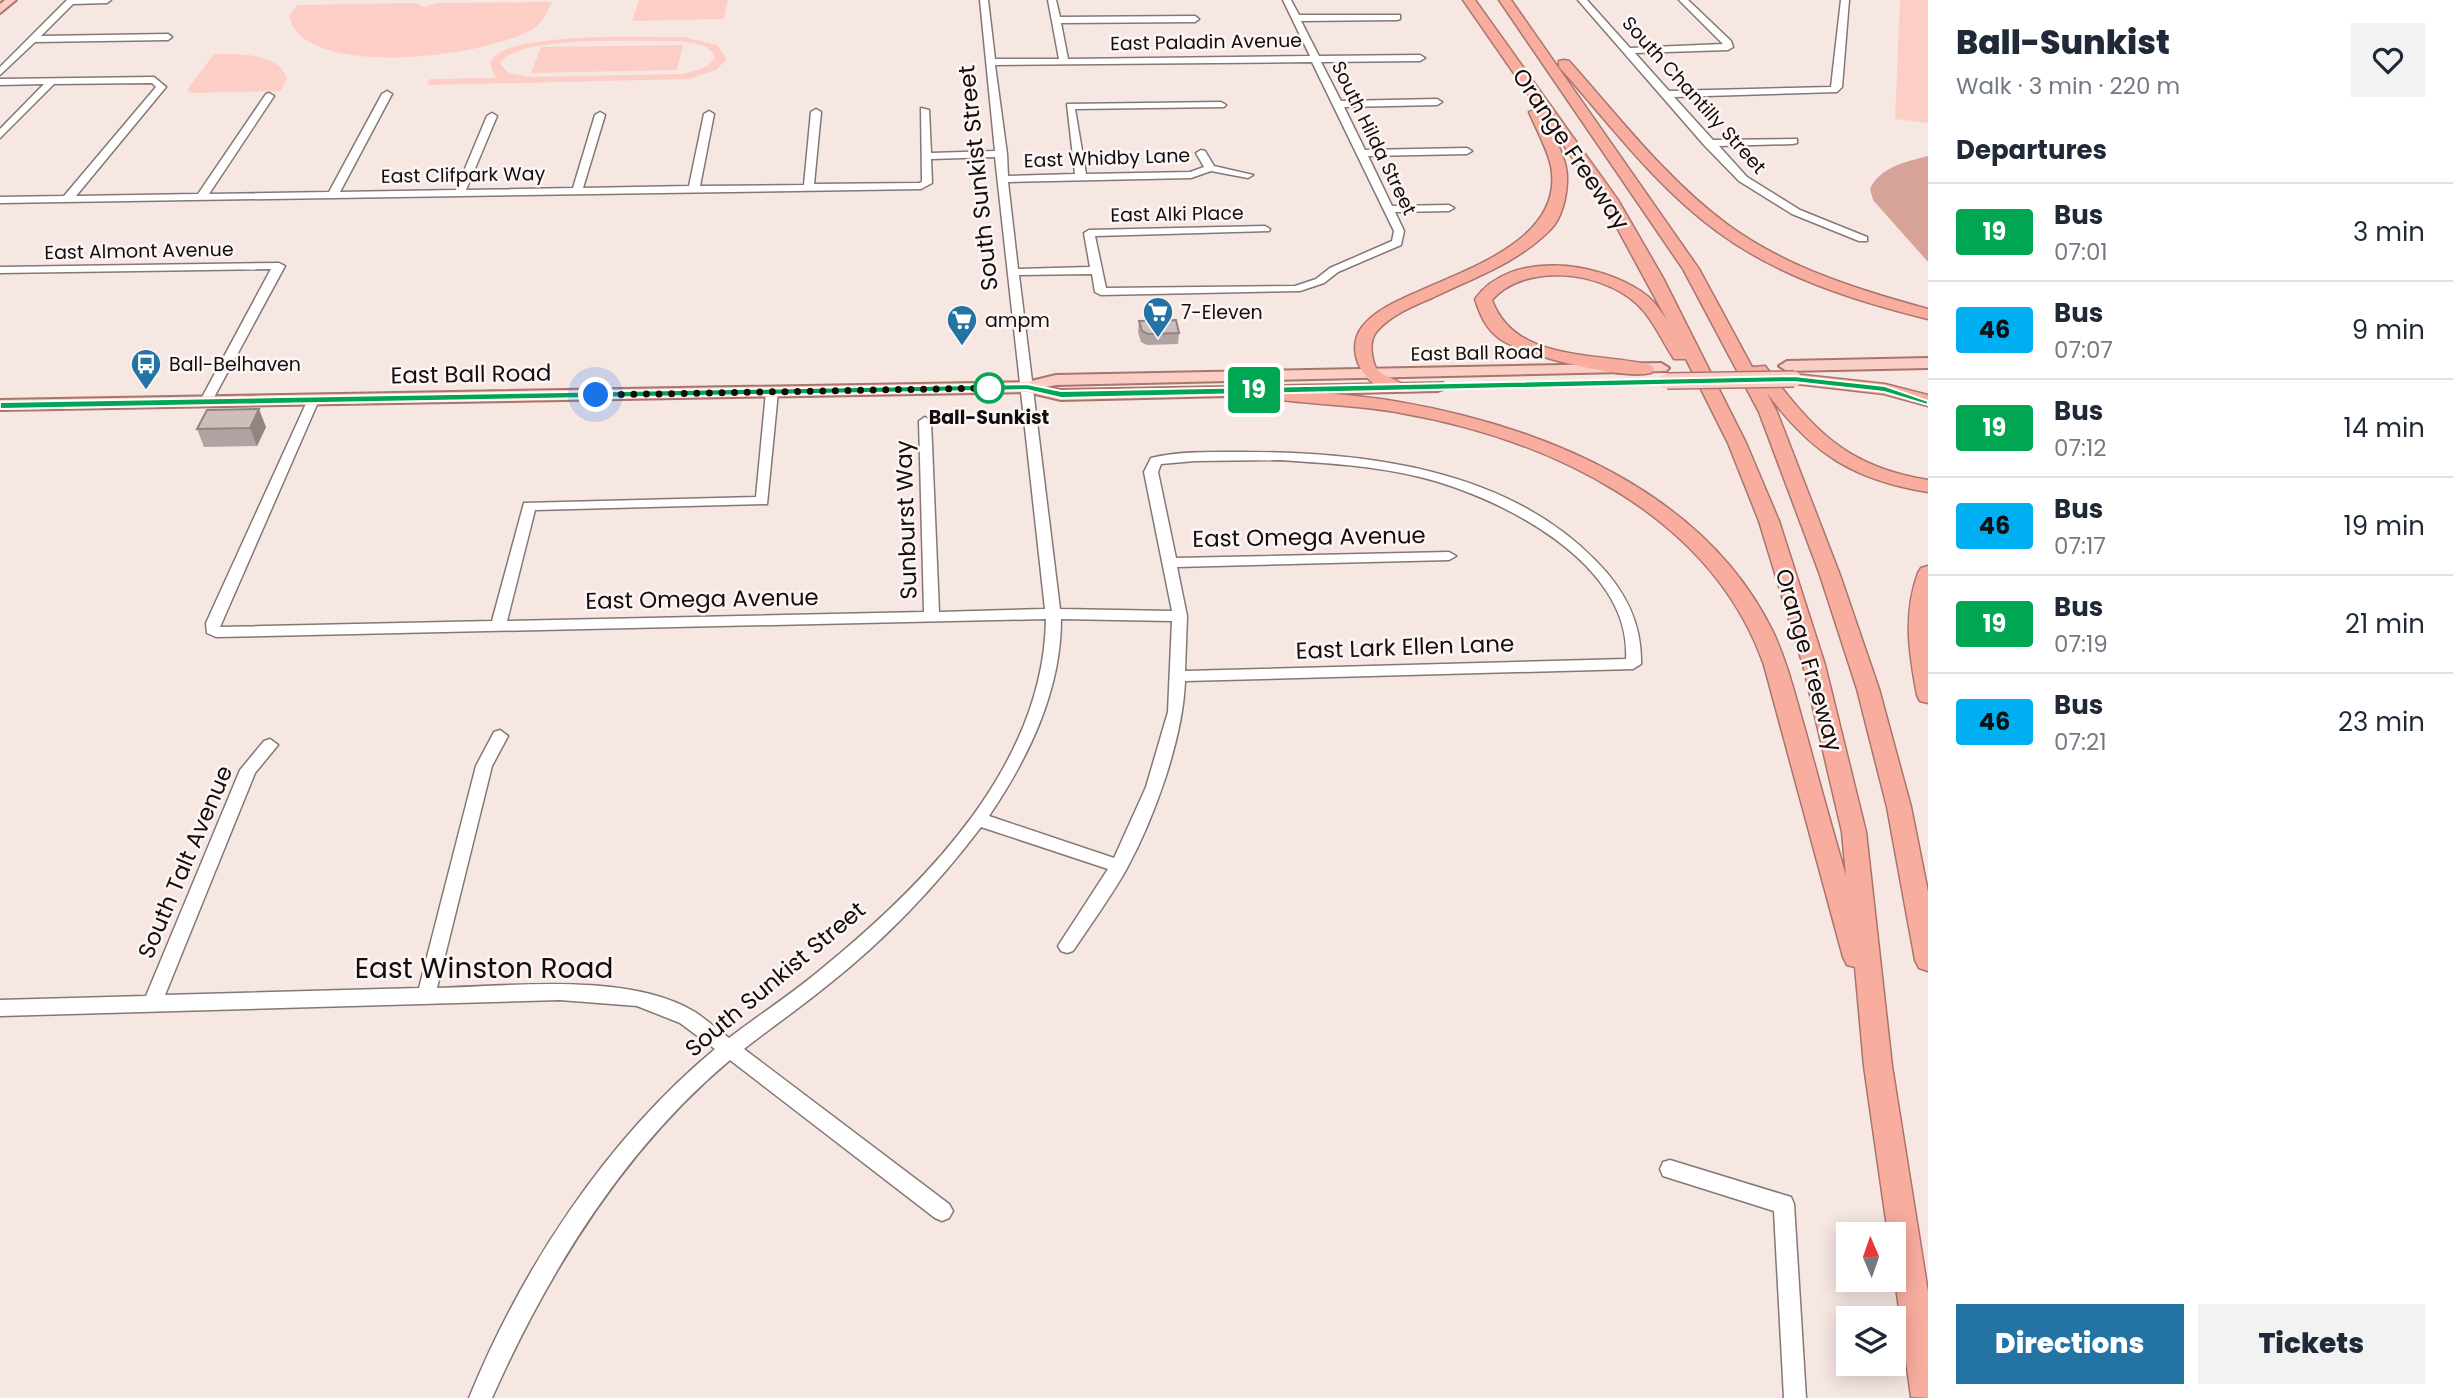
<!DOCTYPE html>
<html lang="en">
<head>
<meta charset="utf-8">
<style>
	:root { --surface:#fff; --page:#f2f2f3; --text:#1f2937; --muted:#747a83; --line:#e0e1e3; --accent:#2473a5 }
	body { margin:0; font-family:Poppins,sans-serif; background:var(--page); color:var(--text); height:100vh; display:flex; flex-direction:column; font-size:26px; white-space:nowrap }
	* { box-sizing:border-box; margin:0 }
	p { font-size:23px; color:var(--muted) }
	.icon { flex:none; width:38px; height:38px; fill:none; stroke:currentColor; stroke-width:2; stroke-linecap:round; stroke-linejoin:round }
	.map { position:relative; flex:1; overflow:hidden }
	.sheet { display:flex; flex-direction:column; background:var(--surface); width:525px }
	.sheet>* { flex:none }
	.badge { padding:0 14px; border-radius:5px; font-size:24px; line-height:46px }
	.needle { width:46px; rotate:358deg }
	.buttons { position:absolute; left:1836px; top:1222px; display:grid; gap:14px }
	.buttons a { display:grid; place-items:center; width:70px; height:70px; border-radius:0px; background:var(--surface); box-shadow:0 4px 18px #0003; font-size:35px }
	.you { position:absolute; width:35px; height:35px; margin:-18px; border:5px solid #fff; border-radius:50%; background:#1a73e8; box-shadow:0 0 0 10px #1a73e833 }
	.map>.badge { position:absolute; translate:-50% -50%; box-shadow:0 0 0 4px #fff }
	h2 { padding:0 28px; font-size:26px; line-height:63px }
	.round { display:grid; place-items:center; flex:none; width:74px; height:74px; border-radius:0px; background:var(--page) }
	.overview { display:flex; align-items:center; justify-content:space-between; height:119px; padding:0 28px }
	h1 { font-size:33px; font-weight:800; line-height:52px }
	.button { display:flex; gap:14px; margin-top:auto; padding:14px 28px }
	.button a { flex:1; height:80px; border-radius:0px; background:var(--accent); color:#fff; font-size:28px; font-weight:800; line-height:80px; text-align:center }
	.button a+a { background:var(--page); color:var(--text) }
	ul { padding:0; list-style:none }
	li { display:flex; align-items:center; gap:21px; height:98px; padding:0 28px; border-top:2px solid var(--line) }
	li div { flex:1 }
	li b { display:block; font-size:26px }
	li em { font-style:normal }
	li .badge { min-width:77px; font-weight:700; text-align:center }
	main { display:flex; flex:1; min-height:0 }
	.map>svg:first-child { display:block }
	.green { fill:#fdcec5; fill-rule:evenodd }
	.water { fill:#d7a399 }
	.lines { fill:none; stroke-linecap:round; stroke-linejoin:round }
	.minor-casing { stroke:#857774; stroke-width:3 }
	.major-casing { stroke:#a8756c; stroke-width:4 }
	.highway-casing { stroke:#a8756c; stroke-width:3 }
	.minor { fill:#fff; fill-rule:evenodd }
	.major { fill:#fbcec5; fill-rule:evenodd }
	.highway { fill:#f8ad9f; fill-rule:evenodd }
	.major-bridge-casing { stroke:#a8756c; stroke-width:18; stroke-linecap:butt }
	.major-bridge { stroke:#fbcec5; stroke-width:15 }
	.wall { fill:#b1a3a1 }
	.shaded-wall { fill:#908583 }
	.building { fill:#cebebb; stroke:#908583; stroke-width:2 }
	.line { fill:#00a651; stroke:#fff; stroke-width:2 }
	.walk { stroke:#130e0d; stroke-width:7; stroke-dasharray:0 12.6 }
	.stop-dot { fill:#fff; stroke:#00a651; stroke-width:3.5 }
	.labels { text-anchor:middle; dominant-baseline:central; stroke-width:5; stroke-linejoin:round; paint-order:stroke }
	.far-street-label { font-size:19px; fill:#130e0d; stroke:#fdf6f5 }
	.far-poi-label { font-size:19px; fill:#130e0d; stroke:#fdf6f5; text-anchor:start }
	.far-stop-label { font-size:19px; font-weight:bold; fill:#130e0d; stroke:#fdf6f5 }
	.street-label { font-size:23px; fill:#130e0d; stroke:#fdf6f5 }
	.near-street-label { font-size:28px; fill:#130e0d; stroke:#fdf6f5 }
</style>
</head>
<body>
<main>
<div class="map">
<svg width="1928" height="1398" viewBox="0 0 1928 1398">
	<rect width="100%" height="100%" fill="#f7e7e3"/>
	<path class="green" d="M639,0H728L724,19L632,21Z
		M1900,0H1928V123L1895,119Z
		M552,2C548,11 543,22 534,28C492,56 303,82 289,16L297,5L416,3L424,7L437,3Z
		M683,37L717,45L727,59L716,70L689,79L427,85L430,79L497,78C452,27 663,38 683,37ZM680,41C693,43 709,43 715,57C709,69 694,71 682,74L531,77L509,73L500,64C511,34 649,42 680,41Z
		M683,45L677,70L531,73L541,47Z
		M214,54C238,54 277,52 287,78L281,91L191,93L187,90Z"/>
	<path class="water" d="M1928,156V262L1873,200L1870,189C1880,167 1905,162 1928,156Z"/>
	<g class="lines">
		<g class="minor-casing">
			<path id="minor" d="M67,0H111L107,3L73,4L41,36L168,34L172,37L168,40L35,42L0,75V67Z
				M980,0H988L995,59H1059L1048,0H1056L1060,17L1195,16L1199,19L1195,22L1061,23L1068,59L1310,56L1283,0H1291L1299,15H1400V19L1397,20L1301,21L1319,56L1420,55L1425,58L1420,61L1321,62L1341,101L1437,99L1442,102L1437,105L1344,107L1365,150L1467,148L1472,151L1467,154L1368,156L1392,206L1449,205L1454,208L1449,211L1395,212L1404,231L1401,245L1338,272L1324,283L1300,291L1101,295L1095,292L1092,274L1019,275L1060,609L1172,611L1144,472L1151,458C1180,451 1211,452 1241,452C1364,452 1506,468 1596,561C1625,590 1642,623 1641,664L1633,669L1185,681C1183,739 1154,819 1126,870C1110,898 1091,924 1073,951L1067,953L1061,951L1058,946L1108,869L981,827C937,885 886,939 829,984C801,1007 772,1027 744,1049L949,1204L953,1211L949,1218L942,1221L935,1218L730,1060C623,1150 548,1272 492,1398H469C522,1268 606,1140 715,1049L680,1023L637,1006L560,1000L0,1016V1000L146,996L240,770L264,741L270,739L278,745L255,773L165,995L419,988L476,766L494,732L500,730L508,736L492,766L437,988C513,986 629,972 695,1012C707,1020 718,1030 729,1038C759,1015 790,995 819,971C925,885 1044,765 1046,619L216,637L207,633L206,623L309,397L313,396L319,400L220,627L492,621L524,503L756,497L766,392L772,388L778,392L767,504L535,510L507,621L924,612L919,421L925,417L931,421L939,612L1045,609L995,157L931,159L932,183L921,189L0,203V197L64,196L156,87L152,83L54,84L0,138V129L44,84L0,85V79L154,77L166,87L76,196L198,194L266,94L269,93L274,96L209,194L329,192L382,94L387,91L392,94L340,192L456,190L487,116L492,113L497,116L466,190L573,188L595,115L600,112L605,115L583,188L689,186L704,114L709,111L714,114L700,186L804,185L811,112L816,109L821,112L814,184L919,183L922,182L921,108L929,110L931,153L995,151ZM1312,62L1394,231L1392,241L1330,268L1316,279L1295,286L1106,288L1095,236L1269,231L1270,229L1265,226L1089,230L1084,233L1090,267L1018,269L1008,182L1191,178L1211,171L1248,178L1253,175L1214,166L1205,151L1201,150L1196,153L1204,167L1190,172L1086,174L1075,109L1224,107L1226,105L1221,102L1067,104L1075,174L1008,176L1007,154L995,65ZM1281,460C1327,463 1375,466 1420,477C1498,496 1632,562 1626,659L1185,671L1187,616L1177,567L1449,560L1456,556L1449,552L1176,558L1158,472L1161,464L1195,461ZM1061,619L1172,621L1168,712L1146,787L1114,858L989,816C1028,758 1061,692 1061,619Z
				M1578,0H1587L1630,48L1723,44L1679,0H1688L1731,41L1733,47L1728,50L1635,53L1669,91L1831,87L1841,0H1849L1842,87L1837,92L1674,97L1713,140L1797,139V143L1793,144L1719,146L1747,177L1800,210L1867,237V241H1859L1792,214L1739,181L1704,145Z
				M279,263L285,266L212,401L206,405L200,401L271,269L0,273V267Z
				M1670,1160L1791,1197L1794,1204L1806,1398H1784L1774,1211L1663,1176L1660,1169L1663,1162Z"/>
		</g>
		<g class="major-casing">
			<path id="major" d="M5,0H16L0,13V4Z
				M1928,358V368L1787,371L1779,366L1787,361Z
				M1661,363L1669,368L1666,371L1056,385L1046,387L1061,390L1443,383L1446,386L1443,389L1438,391L1061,400L1027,392L0,410V400L1027,382L1056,375Z"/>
		</g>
		<g class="highway-casing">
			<path id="highway" d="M1463,0H1475L1618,200L1663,278L1746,443L1779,521L1825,665L1866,832L1892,1066L1928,1292V1398L1911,1397L1894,1272V1234H1888L1864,1066L1855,967L1847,965L1843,957L1764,665C1711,514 1549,439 1401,413C1359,405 1316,405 1274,399L1251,394L1248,390L1257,385C1304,394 1352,393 1399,402C1544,427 1705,492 1773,632C1788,664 1796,699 1806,733C1819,781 1832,828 1846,876L1842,832L1803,665L1759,521L1728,443L1686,359H1674C1662,341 1653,319 1637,304C1602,271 1525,262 1492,300C1515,363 1597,352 1651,365L1654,369L1651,373C1623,380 1525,356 1500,339C1486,329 1480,315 1475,299C1510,250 1597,261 1642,292C1653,299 1660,310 1667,320L1602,200L1546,120C1554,138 1568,159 1567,180C1567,195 1562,218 1551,229C1518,263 1473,278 1432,298C1413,306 1391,315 1377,331C1369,340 1371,355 1375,366C1380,377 1398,378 1405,387L1402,391C1372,398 1341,355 1362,327C1374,311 1397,301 1415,293C1466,269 1565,240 1551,166C1547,148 1536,129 1529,112L1538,108Z
				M1499,0H1511L1699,269L1752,367L1765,366C1813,430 1846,467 1928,480V492C1854,480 1812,454 1767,393L1777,412L1840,575L1879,689L1911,807L1928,892V971L1919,968L1915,960L1887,807L1857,689L1820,575L1759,412L1683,269Z
				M1564,60L1569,61C1619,117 1667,180 1728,225C1787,268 1858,290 1928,309V319C1855,301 1779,277 1718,232C1656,187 1609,123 1559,67V61Z
				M1794,374L1885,384L1928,395V406L1884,394L1788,383L1785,379Z
				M1928,566V703L1920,701L1917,695C1909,653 1903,614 1918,573L1921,568Z"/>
		</g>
		<use href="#minor" class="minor"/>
		<use href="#major" class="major"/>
		<use href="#highway" class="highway"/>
		<g class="major-bridge-casing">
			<path id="major-bridge" d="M1667,381L1794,379"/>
		</g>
		<use href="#major-bridge" class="major-bridge"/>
	</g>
	<path class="wall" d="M1139,321L1179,333L1178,344L1147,345L1141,342L1138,332Z
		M266,427L257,446L204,447L197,429Z"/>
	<path class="shaded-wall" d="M259,409L266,427L257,446L250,428Z"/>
	<path class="building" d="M1176,320L1179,333L1148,334L1142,331L1139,321Z
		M259,409L250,428L197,429L207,410Z"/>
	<path class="line" d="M1794,376L1885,386L1928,401V405L1884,392L1794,382L1061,398L1027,390L0,409V402L1027,384L1061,391Z"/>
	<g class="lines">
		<path class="walk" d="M596,395L989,388"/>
	</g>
	<defs>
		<g id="supermarket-pin" transform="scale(1.575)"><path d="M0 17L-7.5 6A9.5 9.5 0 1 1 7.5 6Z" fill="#2473a5" stroke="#fdf6f5"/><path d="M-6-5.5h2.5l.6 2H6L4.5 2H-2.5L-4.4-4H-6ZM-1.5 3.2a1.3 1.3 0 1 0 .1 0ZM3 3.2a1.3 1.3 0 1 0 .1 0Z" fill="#fff"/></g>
		<g id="bus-pin" transform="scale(1.575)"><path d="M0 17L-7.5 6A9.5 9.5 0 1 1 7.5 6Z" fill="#2473a5" stroke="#fdf6f5"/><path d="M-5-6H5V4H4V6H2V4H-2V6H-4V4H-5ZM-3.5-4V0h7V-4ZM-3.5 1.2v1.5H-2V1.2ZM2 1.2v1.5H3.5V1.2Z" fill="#fff"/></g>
	</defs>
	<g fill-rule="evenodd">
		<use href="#supermarket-pin" x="1158" y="312"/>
		<use href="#supermarket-pin" x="962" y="320"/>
		<use href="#bus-pin" x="146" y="364"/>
	</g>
	<circle class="stop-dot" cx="989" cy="388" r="14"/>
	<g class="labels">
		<g class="far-street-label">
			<text transform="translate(1206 42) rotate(-1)">East Paladin Avenue</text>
			<text transform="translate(1694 95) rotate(48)">South Chantilly Street</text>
			<text transform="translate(1374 138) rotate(64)">South Hilda Street</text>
			<text transform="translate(1107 158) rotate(-2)">East Whidby Lane</text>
			<text transform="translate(463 175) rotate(-1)">East Clifpark Way</text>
			<text transform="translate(1177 214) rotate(-1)">East Alki Place</text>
			<text transform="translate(139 251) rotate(-1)">East Almont Avenue</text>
			<text transform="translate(1477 353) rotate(-1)">East Ball Road</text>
		</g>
		<g class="far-poi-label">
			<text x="1181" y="312">7-Eleven</text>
			<text x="985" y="320">ampm</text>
			<text x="169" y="364">Ball-Belhaven</text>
		</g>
		<g class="far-stop-label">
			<text x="989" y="417">Ball-Sunkist</text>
		</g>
		<g class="street-label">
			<text transform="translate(1571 149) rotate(56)">Orange Freeway</text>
			<text transform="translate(978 178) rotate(-96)">South Sunkist Street</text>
			<text transform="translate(471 374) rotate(-1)">East Ball Road</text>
			<text transform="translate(906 520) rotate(-92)">Sunburst Way</text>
			<text transform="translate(1309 537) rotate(-1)">East Omega Avenue</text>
			<text transform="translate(702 599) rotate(-1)">East Omega Avenue</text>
			<text transform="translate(1405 647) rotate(-2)">East Lark Ellen Lane</text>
			<text transform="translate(1809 660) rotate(74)">Orange Freeway</text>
			<text transform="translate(185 862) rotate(-67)">South Talt Avenue</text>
			<text transform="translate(775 979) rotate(-40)">South Sunkist Street</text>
		</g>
		<g class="near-street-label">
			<text x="484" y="968">East Winston Road</text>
		</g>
	</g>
</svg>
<div class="buttons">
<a><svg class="needle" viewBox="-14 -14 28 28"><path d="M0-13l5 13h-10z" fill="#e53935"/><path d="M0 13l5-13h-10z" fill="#747a83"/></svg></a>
<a><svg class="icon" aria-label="layers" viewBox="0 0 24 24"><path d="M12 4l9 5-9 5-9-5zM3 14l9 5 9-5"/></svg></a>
</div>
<div class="you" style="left:596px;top:395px"></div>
<b class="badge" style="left:1254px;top:390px;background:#00a651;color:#fff">19</b>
</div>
<section class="sheet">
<div class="overview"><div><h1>Ball-Sunkist</h1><p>Walk · 3 min · 220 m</p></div><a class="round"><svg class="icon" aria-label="heart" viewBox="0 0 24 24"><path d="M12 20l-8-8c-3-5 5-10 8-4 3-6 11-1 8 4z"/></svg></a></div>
<h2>Departures</h2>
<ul>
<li><span class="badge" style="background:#00a651;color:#fff">19</span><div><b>Bus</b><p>07:01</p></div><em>3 min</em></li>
<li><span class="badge" style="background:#00aff2;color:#111">46</span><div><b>Bus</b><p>07:07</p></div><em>9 min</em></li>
<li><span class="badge" style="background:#00a651;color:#fff">19</span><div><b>Bus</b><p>07:12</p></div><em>14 min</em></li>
<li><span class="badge" style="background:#00aff2;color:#111">46</span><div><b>Bus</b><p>07:17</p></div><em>19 min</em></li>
<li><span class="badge" style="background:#00a651;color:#fff">19</span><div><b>Bus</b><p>07:19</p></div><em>21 min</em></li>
<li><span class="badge" style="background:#00aff2;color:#111">46</span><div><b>Bus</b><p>07:21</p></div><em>23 min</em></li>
</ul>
<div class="button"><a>Directions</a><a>Tickets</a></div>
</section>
</main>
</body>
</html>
